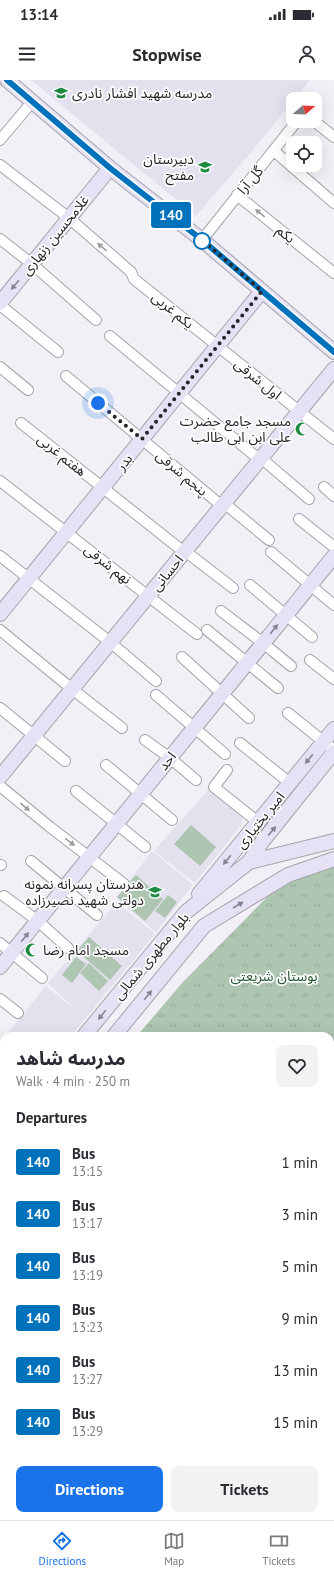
<!DOCTYPE html>
<html lang="en">
<head>
<meta charset="utf-8">
<style>
	:root { --surface:#fff; --page:#f2f2f3; --text:#2b2b33; --muted:#7c7c81; --line:#e1e1e2; --accent:#1a73e8 }
	body { margin:0; font-family:"PT Sans","Noto Sans Arabic",sans-serif; background:var(--page); color:var(--text); height:100vh; display:flex; flex-direction:column; font-size:15px; white-space:nowrap }
	* { box-sizing:border-box; margin:0 }
	p { font-size:13px; color:var(--muted) }
	.icon { flex:none; width:22px; height:22px; fill:none; stroke:currentColor; stroke-width:2; stroke-linecap:round; stroke-linejoin:round }
	.map { position:relative; flex:1; overflow:hidden }
	.drawer { position:absolute; left:0px; top:952px; width:334px; height:488px; display:flex; flex-direction:column; background:var(--surface); border-radius:12px 12px 0 0; box-shadow:0 4px 16px #0002 }
	.drawer>* { flex:none }
	.badge { padding:0 8px; border-radius:3px; font-size:14px; line-height:26px }
	.needle { width:26px; rotate:71deg }
	.tools { position:absolute; left:286px; top:12px; display:grid; gap:8px }
	.tools a { display:grid; place-items:center; width:36px; height:36px; border-radius:8px; background:var(--surface); box-shadow:0 4px 16px #0002; font-size:20px }
	.you { position:absolute; width:20px; height:20px; margin:-10px; border:3px solid #fff; border-radius:50%; background:#1a73e8; box-shadow:0 0 0 6px #1a73e833 }
	.map>.badge { position:absolute; translate:-50% -50%; box-shadow:0 0 0 2px #fff }
	h2 { padding:0 16px; font-size:15px; line-height:36px }
	.round { display:grid; place-items:center; flex:none; width:42px; height:42px; border-radius:8px; background:var(--page) }
	.overview { display:flex; align-items:center; justify-content:space-between; height:68px; padding:0 16px }
	h1 { font-size:19px; font-weight:700; line-height:30px }
	.cta { display:flex; gap:8px; margin-top:auto; padding:8px 16px }
	.cta a { flex:1; height:46px; border-radius:8px; background:var(--accent); color:#fff; font-size:16px; font-weight:700; line-height:46px; text-align:center }
	.cta a+a { background:var(--page); color:var(--text) }
	ul { padding:0; list-style:none }
	li { display:flex; align-items:center; gap:12px; height:52px; padding:0 16px }
	li div { flex:1 }
	li b { display:block; font-size:15px }
	li em { font-style:normal }
	li .badge { min-width:44px; font-weight:700; text-align:center }
	.status { display:flex; justify-content:space-between; align-items:center; height:28px; padding:0 20px; background:var(--surface); direction:ltr }
	.status svg { height:11px; fill:currentColor }
	header { display:flex; justify-content:space-between; align-items:center; height:52px; padding:0 16px; background:var(--surface); font-size:18px; font-weight:700 }
	.menu { display:flex; justify-content:space-around; align-items:center; height:56px; border-top:1px solid var(--line); background:var(--surface); font-size:11px; color:var(--muted) }
	.menu a { display:grid; justify-items:center; gap:2px }
	.menu .selected { color:var(--accent) }
	.map>svg:first-child { display:block }
	.built { fill:#e4e1ef }
	.park { fill:url(#park-tufts) }
	.garden { fill:#aec5b1 }
	.lines { fill:none; stroke-linecap:round; stroke-linejoin:round }
	.street-casing { stroke:#a5a3aa; stroke-width:12 }
	.secondary-casing { stroke:#a5a3aa; stroke-width:16 }
	.street { stroke:#fff; stroke-width:10 }
	.secondary { stroke:#e6e1f5; stroke-width:14 }
	.oneway { fill:#9d9d9e }
	.oneway2 { fill:#86838e }
	.line-casing { stroke:#fff; stroke-width:9 }
	.line { stroke:#0072bc; stroke-width:6 }
	.walk { stroke:#262528; stroke-width:4; stroke-dasharray:0 7.2 }
	.stop-dot { fill:#fff; stroke:#0072bc; stroke-width:2 }
	.labels { text-anchor:middle; dominant-baseline:central; stroke-width:3.5; stroke-linejoin:round; paint-order:stroke }
	.poi-label { font-size:14px; fill:#262528; stroke:#fff; text-anchor:end }
	.street-label { font-size:14px; fill:#262528; stroke:#fff }
	.park-label { font-size:14px; fill:#265932; stroke:#fff }
</style>
</head>
<body>
<div class="status"><b>13:14</b><svg viewBox="0 0 49 12"><path d="M0 12V9h3v3zM5 12V6h3v6zM10 12V3h3v9zM15 12V0h3v12zM26 1h20v11H26zM47 4h2v5h-2z"/></svg></div>
<header><svg class="icon" aria-label="menu" viewBox="0 0 24 24"><path d="M4 6h16M4 12h16M4 18h16"/></svg>Stopwise<svg class="icon" aria-label="person" viewBox="0 0 24 24"><circle cx="12" cy="8" r="4"/><path d="M4 21q1-7 8-7t8 7"/></svg></header>
<div class="map">
<svg width="334" height="1440" viewBox="0 0 334 1440">
	<defs>
		<pattern id="park-tufts" width="24" height="20" patternUnits="userSpaceOnUse"><rect width="24" height="20" fill="#aec5b1"/><path d="M3 7l-1-3M5 7V3M7 7l1-3M15 17l-1-3M17 17v-4M19 17l1-3" fill="none" stroke="#96a998"/></pattern>
	</defs>
	<rect width="100%" height="100%" fill="#f1f0f6"/>
	<path class="built" d="M31,0H310L295,19H293V21L253,70L196,136Z
		M209,709L242,737V744L195,803L154,771Z
		M152,771L193,805L156,852L116,818Z
		M117,822L155,854L71,956H5L46,906L77,931L48,903Z"/>
	<path class="park" d="M334,781V1132L330,1137V956H137L182,903L273,811Z
		M4,1113V1422L0,1419V1118Z
		M19,1436H98L95,1440H24Z"/>
	<path class="garden" d="M191,745L216,767L200,786L174,764Z
		M136,795L163,819L145,841L117,817Z
		M168,815L177,822L165,838L155,831Z
		M89,857L122,886L110,900L77,871Z
		M76,877L86,884L72,903L62,895Z
		M89,883L108,901L99,911L80,893Z"/>
	<g class="lines">
		<g class="street-casing">
			<path id="street" d="M314,41L334,57
				M0,60L32,22
				M274,71L334,123
				M0,85L69,138L131,192L134,199L334,359
				M237,115L334,193
				M0,159L32,184L96,240
				M202,160L297,41
				M0,225L58,272
				M110,256L260,380
				M0,287L28,310
				M66,296L222,426
				M21,343L184,472
				M261,378L309,419
				M0,401L197,554
				M324,407L334,416
				M224,423L269,460
				M299,439L334,467
				M185,471L233,508
				M271,472L334,525
				M0,476L110,562L156,601
				M250,505L312,557
				M221,531L263,563L291,586
				M0,550L72,609L122,648
				M207,550L278,608
				M182,577L249,638
				M310,580L334,599
				M156,615L225,674
				M0,628L65,681
				M288,633L334,670
				M145,660L170,678L196,700
				M240,663L290,703
				M106,685L172,740
				M227,690L214,707L258,742
				M0,706L50,747L124,804
				M76,711L145,767
				M31,781L97,835
				M0,785H1
				M4,816L38,841L68,868
				M0,863L42,898
				M0,919L18,933
				M0,985L4,989
				M330,1281L334,1283
				M330,1355L334,1358
				M330,1393L334,1396
				M330,1407L334,1409
				M190,1436L197,1440"/>
		</g>
		<g class="secondary-casing">
			<path id="secondary" d="M7,0L110,88L202,160L334,272
				M0,223L110,88
				M0,534L262,211
				M0,697L334,289
				M249,782L262,762L334,672
				M199,814L334,649
				M0,887L334,476
				M84,956L186,832L249,782L334,761
				M114,956L204,846L288,795L334,779
				M0,1059L4,1054
				M0,1096L4,1092
				M330,1167L334,1162
				M330,1201L334,1204
				M0,1438L2,1440
				M112,1440L116,1436"/>
		</g>
		<use href="#street" class="street"/>
		<use href="#secondary" class="secondary"/>
	</g>
	<defs><path id="oneway-solid" d="M-6-.8H1V-3.2L6.5 0L1 3.2V.8H-6Z"/></defs>
	<g class="oneway">
		<use href="#oneway-solid" transform="translate(260 133) rotate(-141)"/>
		<use href="#oneway-solid" transform="translate(102 167) rotate(-140)"/>
		<use href="#oneway-solid" transform="translate(25 727) rotate(40)"/>
		<use href="#oneway-solid" transform="translate(70 762) rotate(37)"/>
	</g>
	<g class="oneway2">
		<use href="#oneway-solid" transform="translate(15 205) rotate(129)"/>
		<use href="#oneway-solid" transform="translate(274 549) rotate(-51)"/>
		<use href="#oneway-solid" transform="translate(309 679) rotate(129)"/>
		<use href="#oneway-solid" transform="translate(272 751) rotate(-50)"/>
		<use href="#oneway-solid" transform="translate(227 780) rotate(129)"/>
		<use href="#oneway-solid" transform="translate(238 825) rotate(-31)"/>
		<use href="#oneway-solid" transform="translate(25 857) rotate(-51)"/>
		<use href="#oneway-solid" transform="translate(148 915) rotate(-51)"/>
		<use href="#oneway-solid" transform="translate(102 935) rotate(129)"/>
	</g>
	<g class="lines">
		<g class="line-casing">
			<path id="line" d="M7,0L110,88L202,160L334,272"/>
		</g>
		<use href="#line" class="line"/>
		<path class="walk" d="M98,323L142,359L262,211L202,160V161"/>
	</g>
	<defs>
		<g id="school-bare" transform="scale(1.08)"><path d="M0-5L7-2L0 1L-7-2ZM-4 1L0 2.5L4 1V4Q0 6-4 4Z" fill="#1e8a42" stroke="#fff" stroke-width="2.5" paint-order="stroke"/></g>
		<g id="mosque-bare" transform="scale(1.08)"><path d="M3.5-4.9A6 6 0 1 0 3.5 4.9A5 5 0 1 1 3.5-4.9Z" fill="#1e8a42" stroke="#fff" stroke-width="2.5" paint-order="stroke"/></g>
	</defs>
	<g fill-rule="evenodd">
		<use href="#school-bare" x="61" y="13"/>
		<use href="#school-bare" x="205" y="87"/>
		<use href="#mosque-bare" x="302" y="349"/>
		<use href="#school-bare" x="155" y="812"/>
		<use href="#mosque-bare" x="32" y="870"/>
	</g>
	<circle class="stop-dot" cx="202" cy="161" r="8"/>
	<g class="labels">
		<g class="poi-label">
			<text x="72" y="13" text-anchor="start">مدرسه شهید افشار نادری</text>
			<text x="194" y="79">دبیرستان<tspan x="194" dy="16">مفتح</tspan></text>
			<text x="291" y="341">مسجد جامع حضرت<tspan x="291" dy="16">علی ابن ابی طالب</tspan></text>
			<text x="144" y="804">هنرستان پسرانه نمونه<tspan x="144" dy="16">دولتی شهید نصیرزاده</tspan></text>
			<text x="43" y="870" text-anchor="start">مسجد امام رضا</text>
		</g>
		<g class="street-label">
			<text transform="translate(250 100) rotate(-50)">گل آرا</text>
			<text transform="translate(286 154) rotate(39)">یکم</text>
			<text transform="translate(55 155) rotate(-51)">غلامحسین زنهاری</text>
			<text transform="translate(173 230) rotate(39)">یکم غربی</text>
			<text transform="translate(258 299) rotate(39)">اول شرقی</text>
			<text transform="translate(62 375) rotate(39)">هفتم غربی</text>
			<text transform="translate(124 382) rotate(-51)">بدر</text>
			<text transform="translate(182 393) rotate(40)">پنجم شرقی</text>
			<text transform="translate(108 484) rotate(38)">نهم شرقی</text>
			<text transform="translate(167 493) rotate(-51)">احسانی</text>
			<text transform="translate(167 681) rotate(-51)">احد</text>
			<text transform="translate(260 740) rotate(-51)">امیر بختیاری</text>
			<text transform="translate(151 876) rotate(-50)">بلوار مطهری شمالی</text>
		</g>
		<g class="park-label">
			<text x="274" y="896">بوستان شریعتی</text>
		</g>
	</g>
</svg>
<div class="tools">
<a><svg class="needle" viewBox="-14 -14 28 28"><path d="M0-13l5 13h-10z" fill="#e53935"/><path d="M0 13l5-13h-10z" fill="#7c7c81"/></svg></a>
<a><svg class="icon" aria-label="locate" viewBox="0 0 24 24"><circle cx="12" cy="12" r="6"/><path d="M12 2v4M12 18v4M2 12h4M18 12h4"/></svg></a>
</div>
<div class="you" style="left:98px;top:323px"></div>
<b class="badge" style="left:171px;top:135px;background:#0072bc;color:#fff">140</b>
<section class="drawer">
<div class="overview"><div><h1>مدرسه شاهد</h1><p>Walk · 4 min · 250 m</p></div><a class="round"><svg class="icon" aria-label="heart" viewBox="0 0 24 24"><path d="M12 20l-8-8c-3-5 5-10 8-4 3-6 11-1 8 4z"/></svg></a></div>
<h2>Departures</h2>
<ul>
<li><span class="badge" style="background:#0072bc;color:#fff">140</span><div><b>Bus</b><p>13:15</p></div><em>1 min</em></li>
<li><span class="badge" style="background:#0072bc;color:#fff">140</span><div><b>Bus</b><p>13:17</p></div><em>3 min</em></li>
<li><span class="badge" style="background:#0072bc;color:#fff">140</span><div><b>Bus</b><p>13:19</p></div><em>5 min</em></li>
<li><span class="badge" style="background:#0072bc;color:#fff">140</span><div><b>Bus</b><p>13:23</p></div><em>9 min</em></li>
<li><span class="badge" style="background:#0072bc;color:#fff">140</span><div><b>Bus</b><p>13:27</p></div><em>13 min</em></li>
<li><span class="badge" style="background:#0072bc;color:#fff">140</span><div><b>Bus</b><p>13:29</p></div><em>15 min</em></li>
</ul>
<div class="cta"><a>Directions</a><a>Tickets</a></div>
</section>
</div>
<nav class="menu">
<a class="selected"><svg class="icon" aria-label="directions" viewBox="0 0 24 24"><path d="M12 3l9 9-9 9-9-9zM9 14v-3h6M13 9l2 2-2 2"/></svg>Directions</a>
<a><svg class="icon" aria-label="map" viewBox="0 0 24 24"><path d="M3 6l6-2 6 2 6-2v14l-6 2-6-2-6 2zM9 4v14M15 6v14"/></svg>Map</a>
<a><svg class="icon" aria-label="tickets" viewBox="0 0 24 24"><path d="M3 7h18v10H3zM15 7v10"/></svg>Tickets</a>
</nav>
</body>
</html>
